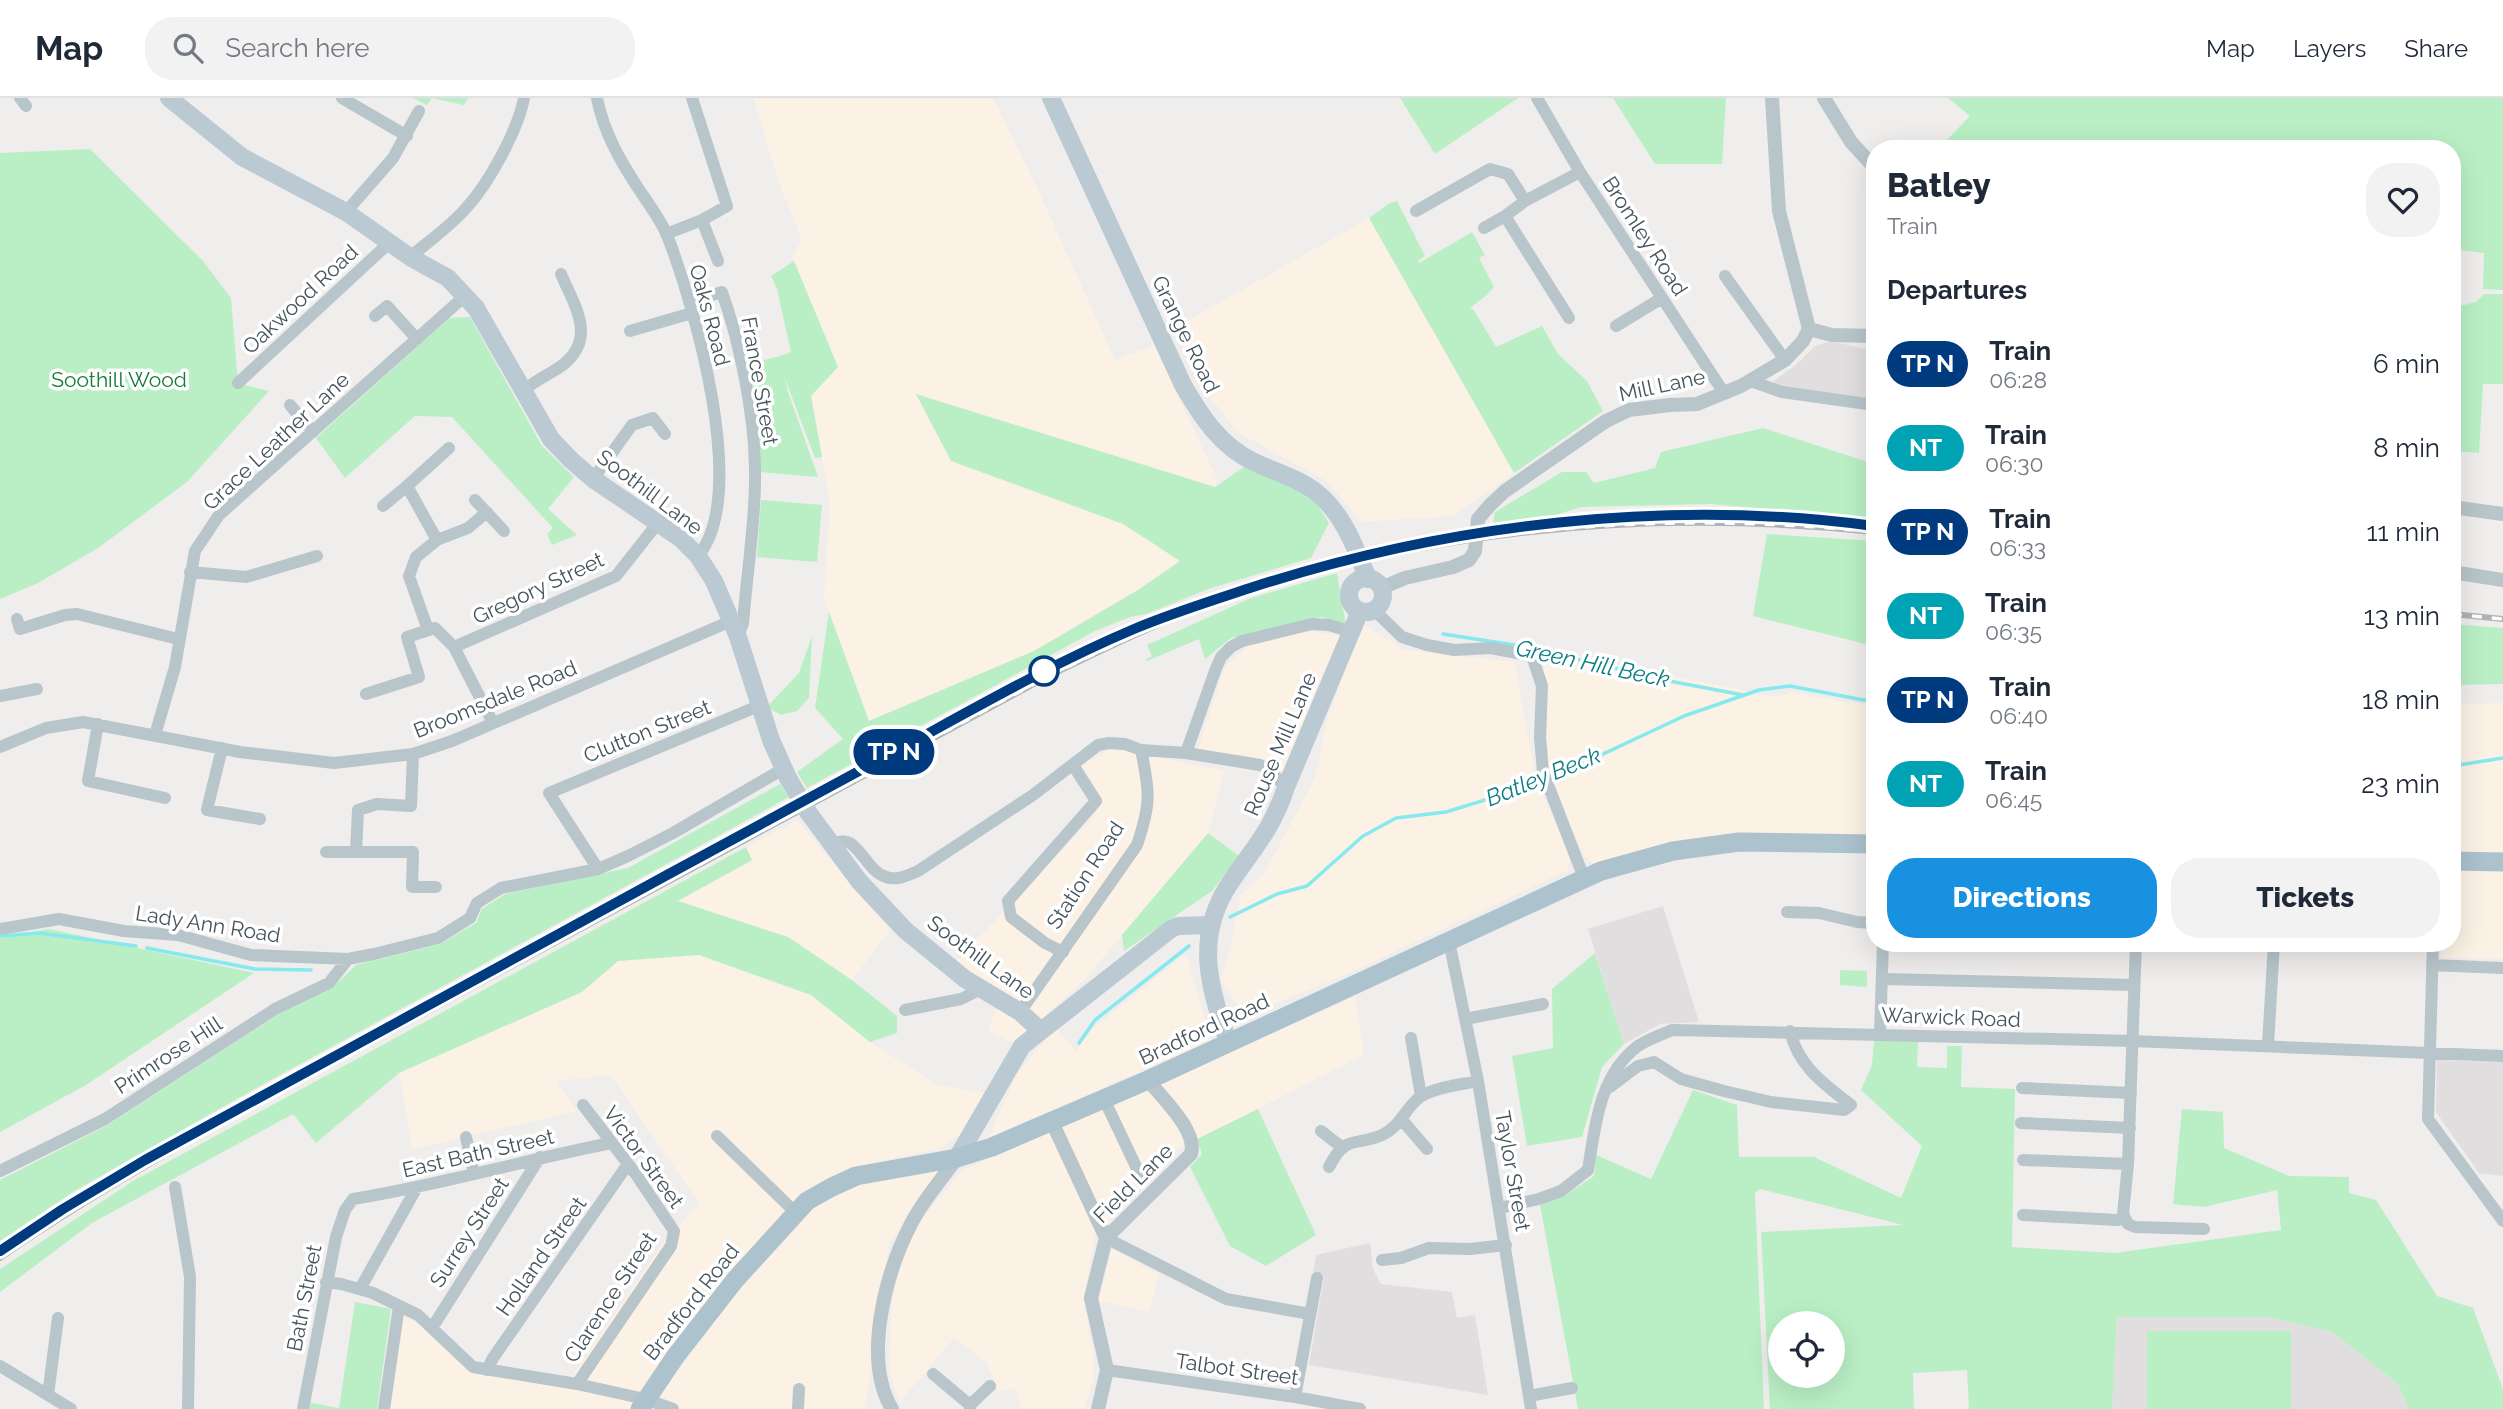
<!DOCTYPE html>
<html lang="en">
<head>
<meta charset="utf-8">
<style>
	:root { --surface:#fff; --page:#f2f2f3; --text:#1f2937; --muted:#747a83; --line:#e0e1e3; --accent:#1791e0 }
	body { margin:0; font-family:Raleway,sans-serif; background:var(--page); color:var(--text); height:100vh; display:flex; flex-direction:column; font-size:26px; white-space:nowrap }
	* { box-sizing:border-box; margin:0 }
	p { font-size:23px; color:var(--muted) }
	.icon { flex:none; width:38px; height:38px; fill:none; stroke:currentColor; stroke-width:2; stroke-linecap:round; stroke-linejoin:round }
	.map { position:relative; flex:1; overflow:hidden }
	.details { position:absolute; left:1866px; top:42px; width:595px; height:812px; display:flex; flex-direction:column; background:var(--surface); border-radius:28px; box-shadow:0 7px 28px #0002 }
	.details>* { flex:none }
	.badge { padding:0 14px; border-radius:23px; font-size:24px; line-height:46px }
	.fabs { position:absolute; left:1768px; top:1213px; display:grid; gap:14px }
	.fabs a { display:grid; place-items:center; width:77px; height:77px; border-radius:50%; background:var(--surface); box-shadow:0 7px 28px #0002; font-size:35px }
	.map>.badge { position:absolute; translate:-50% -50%; box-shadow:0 0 0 4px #fff }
	h2 { padding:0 21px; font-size:26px; line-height:63px }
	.round { display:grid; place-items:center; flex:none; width:74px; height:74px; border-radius:28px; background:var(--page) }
	.headline { display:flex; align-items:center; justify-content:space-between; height:119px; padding:0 21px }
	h1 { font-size:33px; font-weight:800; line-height:52px }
	.button { display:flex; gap:14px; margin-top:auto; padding:14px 21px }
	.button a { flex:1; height:80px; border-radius:28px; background:var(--accent); color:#fff; font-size:28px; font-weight:800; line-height:80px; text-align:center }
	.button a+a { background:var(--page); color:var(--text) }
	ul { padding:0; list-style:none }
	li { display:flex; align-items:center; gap:21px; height:84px; padding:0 21px }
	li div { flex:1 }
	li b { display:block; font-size:26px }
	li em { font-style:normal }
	li .badge { min-width:77px; font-weight:700; text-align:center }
	header { display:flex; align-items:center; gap:42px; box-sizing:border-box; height:98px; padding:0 35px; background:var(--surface); border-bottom:2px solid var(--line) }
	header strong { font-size:33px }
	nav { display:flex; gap:38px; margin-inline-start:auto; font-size:24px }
	.search { width:490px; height:63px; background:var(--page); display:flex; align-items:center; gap:18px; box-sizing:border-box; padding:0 24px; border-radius:28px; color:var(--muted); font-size:26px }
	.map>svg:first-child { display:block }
	.commercial { fill:#fcf1e5 }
	.education { fill:#e1dee0 }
	.green { fill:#baefc5; fill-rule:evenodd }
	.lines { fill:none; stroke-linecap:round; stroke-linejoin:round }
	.stream { stroke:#86e9ed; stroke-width:3.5 }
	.minor { stroke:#b8c5cb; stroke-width:12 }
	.tertiary { stroke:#b8c5cb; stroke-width:14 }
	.secondary { stroke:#bac9d2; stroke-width:18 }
	.primary { stroke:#acc2cd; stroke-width:19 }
	.rail-casing { stroke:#afb4b8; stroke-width:6 }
	.rail { stroke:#fff; stroke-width:3.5; stroke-dasharray:10; stroke-linecap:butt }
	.secondary-bridge { stroke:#bac9d2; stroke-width:18 }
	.line-casing { stroke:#fff; stroke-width:16 }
	.line { stroke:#003b80; stroke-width:10 }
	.stop-dot { fill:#fff; stroke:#003b80; stroke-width:3.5 }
	.labels { text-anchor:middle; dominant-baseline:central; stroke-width:7; stroke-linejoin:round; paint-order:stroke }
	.street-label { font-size:21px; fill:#45545b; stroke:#fff }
	.park-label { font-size:21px; fill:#157c37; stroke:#fff }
	.water-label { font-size:23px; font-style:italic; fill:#0c7e82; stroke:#fff }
</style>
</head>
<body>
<header>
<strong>Map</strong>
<div class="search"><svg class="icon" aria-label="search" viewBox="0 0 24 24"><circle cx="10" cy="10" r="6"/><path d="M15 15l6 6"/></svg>Search here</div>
<nav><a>Map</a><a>Layers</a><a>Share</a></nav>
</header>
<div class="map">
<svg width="2503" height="1311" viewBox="0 0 2503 1311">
	<rect width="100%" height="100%" fill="#f0eded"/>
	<path class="commercial" d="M753,0H993L1039,94L1115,262L1154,247L1217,381L1199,451L1138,492L1034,553L868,623L824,500L830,406L811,297L838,269L792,159L802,142L779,85Z
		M1369,120L1514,375L1452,418L1362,424L1325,382L1239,335L1199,285L1175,230Z
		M1362,525L1404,552L1515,564L1535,678L1570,760L1568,772L1347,876L1244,918L1221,881L1230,852L1240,798L1264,776L1315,680L1327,622Z
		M1311,533L1342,539L1285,679L1271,662L1198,651L1225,568L1249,548Z
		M1543,558L1700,583L1771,599L1791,595L1874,608V746L1673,753L1601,773L1584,758L1549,675Z
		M2503,605V764L2452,763V606Z
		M1108,652L1132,654L1224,673L1208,735L1085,881L1015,946L988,933L1002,896L956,864L1095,717L1102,701L1080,669Z
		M797,722L890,832L852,882L788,839L677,803L752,763L746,749Z
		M2452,769L2503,770V861L2442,859L2443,845H2452Z
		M1186,856L1211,943L989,1039L1017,976L1056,929L1076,953L1093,930Z
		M699,857L811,897L870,944L937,987L989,996L970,1030L940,1051L874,1064L810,1092L688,1226L633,1311H391L403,1219L423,1228L476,1264L571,1279L665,1143L699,1105L611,977L556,983L577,1013L412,1051L399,975L582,894L618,863Z
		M1355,899L1364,957L1174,1053L1095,1140L1083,1201L1094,1261L1093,1284L1084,1311H1021L1015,1290L999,1294L986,1264L954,1240L900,1304L889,1275L892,1202L902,1164L919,1123L963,1072Z
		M943,1067L889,1145L865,1311H651L729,1200L804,1116L851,1087Z
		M1112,1151L1159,1177L1149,1214L1099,1203Z"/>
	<path class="education" d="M1831,243L1874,253V304L1774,287L1775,282L1796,267L1815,248Z
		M1663,808L1699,924L1660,926L1624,946L1588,831Z
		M2437,962L2503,964V1078L2479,1075L2436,1014Z
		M1370,1145L1373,1171L1381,1186L1452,1194L1457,1220L1475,1217L1488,1297L1309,1267L1324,1179L1313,1176L1316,1157Z
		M2117,1219H2270L2332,1234L2398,1286L2409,1311H2112Z"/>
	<path class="green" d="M413,0H468L464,7L432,0L427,7Z
		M1400,0H1518L1435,56Z
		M1613,0H1726L1722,66H1655Z
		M1948,0H2503V192L2483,191L2484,155L2452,151V51H1938L1970,18Z
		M90,51L203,163L231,200L238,285L269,293L187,384L98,450L38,485L0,501V55Z
		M1397,103L1425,158L1418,163L1419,165L1472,134L1485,157L1479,160L1494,189L1487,197L1470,210L1473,211L1496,249L1542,228L1558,256L1587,283L1603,313L1514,375L1369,120L1390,105Z
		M794,163L838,269L811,298L822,359L815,360L784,278L788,294L818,379L760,374L745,269C759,261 776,261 791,254L777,191L771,178Z
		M2484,196H2503V286H2483L2479,355L2452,353V210L2476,204Z
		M470,219L542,348L574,379L548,411L577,437L552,447L547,436L553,430L452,319L415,318L345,380L316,340L449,220Z
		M916,296L1215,389L1244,369L1311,397L1329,425L1311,460L1211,490L1146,516L1130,519L1095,533L807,690L797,674L843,641L815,610L829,514L869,623L1034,553L1138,492L1180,463L1123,426L951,363Z
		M1763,330L1874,366V421L1710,406L1581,409L1553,418L1493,425L1495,414L1562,374H1586L1594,385L1655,370L1661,354Z
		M761,402L822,407L817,464L757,459Z
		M1767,436L1874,443V548L1753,518Z
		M1337,475L1346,528L1321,519L1231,540L1205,561L1199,541L1147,563L1146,561L1152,558L1147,547L1251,500Z
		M2452,526L2503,530V586L2452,587Z
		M812,538L809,600L797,613L781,617L767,609L799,575Z
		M780,686L789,699L269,983L76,1092L0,1143V1082L106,1028L279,916L331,891L356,867L440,846L476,825L482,811L505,796L628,770Z
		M1208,735L1239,758L1212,793L1124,853L1122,837Z
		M746,749L752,762L678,803L788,839L852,882L897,918V935L870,944L811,897L699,857L618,863L582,894L399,975L316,1045L293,1016L92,1125L0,1194V1171L133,1083Z
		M49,831L254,875L86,987L0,1034V840Z
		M1595,855L1624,946L1602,969L1582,1039L1527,1048L1512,958L1553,950L1552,891Z
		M1840,872L1867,873V889L1840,887Z
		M1874,943H1918L1917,969L1947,970V948H1962L1961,989L2015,991L2012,1149L2115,1155L2281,1132L2277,1092L2204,1109L2173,1106L2182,1011L2223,1014L2224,1050L2289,1078L2349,1079V1095L2376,1102L2437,1198L2473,1210L2503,1291V1311H2409L2398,1286L2332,1234L2269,1219H2117L2112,1311H1969L1967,1272L1913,1275L1914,1311H1770L1761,1134L1903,1127L1760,1091L1755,1095L1764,1311H1578L1540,1107L1566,1097L1594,1078L1596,1057L1651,1081L1693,992L1737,1007L1739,1059H1814L1901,1100L1922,1048L1861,992L1872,967ZM1780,1225H1832V1278H1780Z
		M1258,1011L1316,1137L1266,1168L1230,1148L1190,1069L1202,1056L1197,1041Z
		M355,1204L391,1211L377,1311H307V1304L339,1310Z
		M2147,1233H2291V1311H2147Z"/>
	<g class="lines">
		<path class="stream" d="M1443,536L1521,548L1664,582L1743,597
			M2452,668L2503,660
			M1550,681L1684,618L1759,592L1790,588L1874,604
			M1230,819L1277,796L1307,788L1363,738L1396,720L1446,714L1543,684
			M0,838L39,835L136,848
			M147,850L255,871L311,872
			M1079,945L1095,922L1189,848"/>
		<path class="minor" d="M20,0L26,8
			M342,0L407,38
			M597,0C604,36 622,66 642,96C651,109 661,123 667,137C694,207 750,396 698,458
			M1537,0L1580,74L1724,295
			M1416,113L1490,71L1508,76L1525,103
			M346,114L393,60L419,13
			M1505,118L1525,103L1580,74
			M702,122L718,163
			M1484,130L1505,118L1569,220
			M666,136L702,122L727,108L692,0
			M410,159C429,143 451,128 467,109C489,85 518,32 524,0
			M1725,178L1785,262
			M689,204L722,194C740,245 754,315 755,369C756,418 747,475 743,525L738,539
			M375,218L387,208L417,241
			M1616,228L1662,200
			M630,233L692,215
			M1751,283L1782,294L1874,307
			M238,285L389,145
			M523,293C535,282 551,276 564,266C597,239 574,207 561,176
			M290,307L313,334
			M593,381L632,327L653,320L665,336
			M475,402L504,433
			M383,408L407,388
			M437,442L407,388L449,350
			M190,474L246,479L317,458
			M1374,512L1402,539L1427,547L1454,552L1491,550L1532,558L1542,588L1540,640L1543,674L1584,780
			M17,521L20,531L65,517L77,516L178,541
			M428,532L409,478L416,459L437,442L468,430L487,414
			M454,549L616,478L657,426
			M366,596L419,579L407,539L435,530L454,549L493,625
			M0,598L37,591
			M98,626L88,683L165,700
			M155,637L175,569L195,453L219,417L466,197
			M0,649L46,630L83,624L240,654L334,665L413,656L452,643L731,523
			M222,650L207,712L260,721
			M1186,655L1215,573L1221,559L1231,549L1242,543L1312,526L1329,527L1352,534
			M413,656L411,708L377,706L358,712L356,754H413L412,789H436
			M832,748C856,729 863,772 886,779C897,783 908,777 918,773L1033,697L1098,647L1109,645L1125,646L1141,652L1186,655L1260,667L1268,671L1286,689
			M326,754H356
			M598,771L549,695L761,607
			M1787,814L1819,815L1857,824L1874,825
			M0,831L59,821L124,833L178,837L251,857L348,861L374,856L438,840L470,820L477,805L501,790L598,771L628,758L673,735L783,671
			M1449,843L1478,983L1531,1311
			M2136,845L2128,1066L2123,1116L2128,1126L2135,1129L2204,1131
			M2433,845L2428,1021L2503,1123
			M1063,854L1045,845L1011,819L1008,803L1096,703L1073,667
			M2432,867L2503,870
			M1882,881L2134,887
			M905,912L961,901L981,891
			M1020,914L1137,747C1151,706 1150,694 1141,652
			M1465,921L1543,906
			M1880,936L1883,845
			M1411,940L1421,998
			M2268,947L2274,845
			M1610,989L1638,968L1654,964L1681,981L1724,993L1771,1004L1844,1012L1851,1007C1824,986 1798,968 1790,933
			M2022,990L2131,995
			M1104,1001L1140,1077
			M1402,1022L1427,1051
			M2021,1025L2130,1030
			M1321,1033L1343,1050
			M717,1038L796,1115
			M466,1039L474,1076
			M2023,1062L2128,1066
			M1329,1069C1346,1035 1355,1049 1382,1037C1401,1028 1405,1010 1420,999C1435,989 1460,987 1478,983
			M0,1073L105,1021L275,911L329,885L348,861
			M175,1089L190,1179L188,1311
			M1500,1110L1539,1101L1561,1093L1588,1072C1595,1029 1599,977 1638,948C1648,941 1661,937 1672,932L2133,943L2503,958
			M2023,1117L2118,1122L2124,1119
			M1106,1140L1226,1201L1310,1216
			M1382,1162L1401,1160L1429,1150L1470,1151L1506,1147
			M326,1184L341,1186L373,1195L418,1217L473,1269L577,1286L645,1301L673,1311
			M360,1191L417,1089
			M432,1230L540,1059
			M0,1268L71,1311
			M487,1272L493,1260L628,1066
			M1107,1272L1295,1299L1360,1311
			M933,1276L970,1307V1311
			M577,1286L671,1148L674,1133L635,1075L583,1007
			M48,1297L58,1220
			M1529,1298L1572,1290
			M1295,1299L1317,1180
			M970,1307L990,1288
			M303,1311L336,1139L345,1112L353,1101C440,1087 525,1062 611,1045
			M384,1311L399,1208
			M798,1311L799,1291"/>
		<path class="tertiary" d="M1824,0L1851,44L1874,69
			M1809,231L1832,237L1874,238
			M2452,409L2503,416
			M2452,474L2503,482
			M1381,490L1405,480L1453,469L1469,462L1475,453L1478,421L1490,407L1505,393L1606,323L1629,312L1670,307L1697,306L1741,288L1785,262L1803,243L1809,231L1779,113L1772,0
			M1052,1024L1106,1140
			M892,1311C862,1261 886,1174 911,1126C923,1102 942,1081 957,1060
			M1098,1311L1107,1272L1091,1200L1106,1140L1191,1056C1198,1033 1162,1000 1148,982"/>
		<path class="secondary" d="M169,0L242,59L346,114L410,159L448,180L476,210L551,341L571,362L593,381L680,440L698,458L714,483L738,539L771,642L788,680
			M1051,0L1183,287C1201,318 1220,348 1254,364C1275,374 1298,380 1316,394C1343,415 1356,451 1368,481
			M1349 497a17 17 0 1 1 34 0a17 17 0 1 1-34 0Z
			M808,714L859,783L905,832L965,881L1020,914L1040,932
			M1228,944C1209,888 1194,839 1230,785C1254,749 1272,732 1286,689L1360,513
			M957,1060L1022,948L1171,831L1178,828L1211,827"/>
		<path class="primary" d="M2452,763L2503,764
			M640,1311L675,1259L735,1182L807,1103L832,1089L856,1078L957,1060L992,1049L1148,982L1601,773L1673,753L1739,744L1874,746"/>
		<g class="rail-casing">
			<path id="rail" d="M2452,516L2503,521
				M0,1160C134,1068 279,994 421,917C629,804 837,692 1045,580C1086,560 1128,539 1170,522C1399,434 1632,409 1874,434"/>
		</g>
		<use href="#rail" class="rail"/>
		<path class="secondary-bridge" d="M788,680L808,714"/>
	</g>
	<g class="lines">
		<g class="line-casing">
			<path id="line" d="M0,1153L63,1111L145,1062C318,966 494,873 667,777C747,733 827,690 907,647C982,606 1056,564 1134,531C1172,515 1211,503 1250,490C1448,426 1667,400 1874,428"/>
		</g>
		<use href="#line" class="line"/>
	</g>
	<circle class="stop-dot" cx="1044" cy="573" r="14"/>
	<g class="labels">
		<g class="street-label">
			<text transform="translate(1645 138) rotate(57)">Bromley Road</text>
			<text transform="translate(300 201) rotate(-43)">Oakwood Road</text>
			<text transform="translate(710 217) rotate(75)">Oaks Road</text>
			<text transform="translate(1186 236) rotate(64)">Grange Road</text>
			<text transform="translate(760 283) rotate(80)">France Street</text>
			<text transform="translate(1662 287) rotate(-12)">Mill Lane</text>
			<text transform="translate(276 343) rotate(-43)">Grace Leather Lane</text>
			<text transform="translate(650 394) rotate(37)">Soothill Lane</text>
			<text transform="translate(538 490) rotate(-25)">Gregory Street</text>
			<text transform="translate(495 601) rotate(-22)">Broomsdale Road</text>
			<text transform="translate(647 633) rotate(-22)">Clutton Street</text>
			<text transform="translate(1280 646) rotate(-67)">Rouse Mill Lane</text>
			<text transform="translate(1085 777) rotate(-57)">Station Road</text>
			<text transform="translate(208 826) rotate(9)">Lady Ann Road</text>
			<text transform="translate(981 859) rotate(36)">Soothill Lane</text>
			<text transform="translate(1951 919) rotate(2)">Warwick Road</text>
			<text transform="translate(1204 931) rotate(-25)">Bradford Road</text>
			<text transform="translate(168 957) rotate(-33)">Primrose Hill</text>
			<text transform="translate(478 1055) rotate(-13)">East Bath Street</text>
			<text transform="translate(644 1059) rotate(54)">Victor Street</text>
			<text transform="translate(1513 1073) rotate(80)">Taylor Street</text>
			<text transform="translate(1133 1085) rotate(-45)">Field Lane</text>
			<text transform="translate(469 1134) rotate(-57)">Surrey Street</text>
			<text transform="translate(541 1158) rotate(-55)">Holland Street</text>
			<text transform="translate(610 1199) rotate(-57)">Clarence Street</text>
			<text transform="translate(304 1200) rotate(-79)">Bath Street</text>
			<text transform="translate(691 1204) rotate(-52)">Bradford Road</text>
			<text transform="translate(1237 1271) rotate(8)">Talbot Street</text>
		</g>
		<g class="park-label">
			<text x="119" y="281">Soothill Wood</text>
		</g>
		<g class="water-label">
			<text transform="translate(1593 565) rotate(12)">Green Hill Beck</text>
			<text transform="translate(1543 678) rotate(-22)">Batley Beck</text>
		</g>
	</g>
</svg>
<div class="fabs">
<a><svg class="icon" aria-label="locate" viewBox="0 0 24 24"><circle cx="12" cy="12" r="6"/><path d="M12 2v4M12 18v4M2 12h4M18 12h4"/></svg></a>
</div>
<b class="badge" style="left:894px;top:654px;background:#003b80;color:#fff">TP N</b>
<section class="details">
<div class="headline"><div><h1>Batley</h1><p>Train</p></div><a class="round"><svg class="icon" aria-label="heart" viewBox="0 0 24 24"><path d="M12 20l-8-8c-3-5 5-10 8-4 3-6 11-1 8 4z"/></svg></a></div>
<h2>Departures</h2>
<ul>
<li><span class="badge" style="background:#003b80;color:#fff">TP N</span><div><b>Train</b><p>06:28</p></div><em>6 min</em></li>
<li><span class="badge" style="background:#00a3b4;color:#fff">NT</span><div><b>Train</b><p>06:30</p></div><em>8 min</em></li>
<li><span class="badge" style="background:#003b80;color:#fff">TP N</span><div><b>Train</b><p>06:33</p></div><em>11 min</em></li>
<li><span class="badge" style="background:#00a3b4;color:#fff">NT</span><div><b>Train</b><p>06:35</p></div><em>13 min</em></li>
<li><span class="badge" style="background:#003b80;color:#fff">TP N</span><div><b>Train</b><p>06:40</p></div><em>18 min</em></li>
<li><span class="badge" style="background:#00a3b4;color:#fff">NT</span><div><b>Train</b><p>06:45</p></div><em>23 min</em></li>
</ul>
<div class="button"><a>Directions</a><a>Tickets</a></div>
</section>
</div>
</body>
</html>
